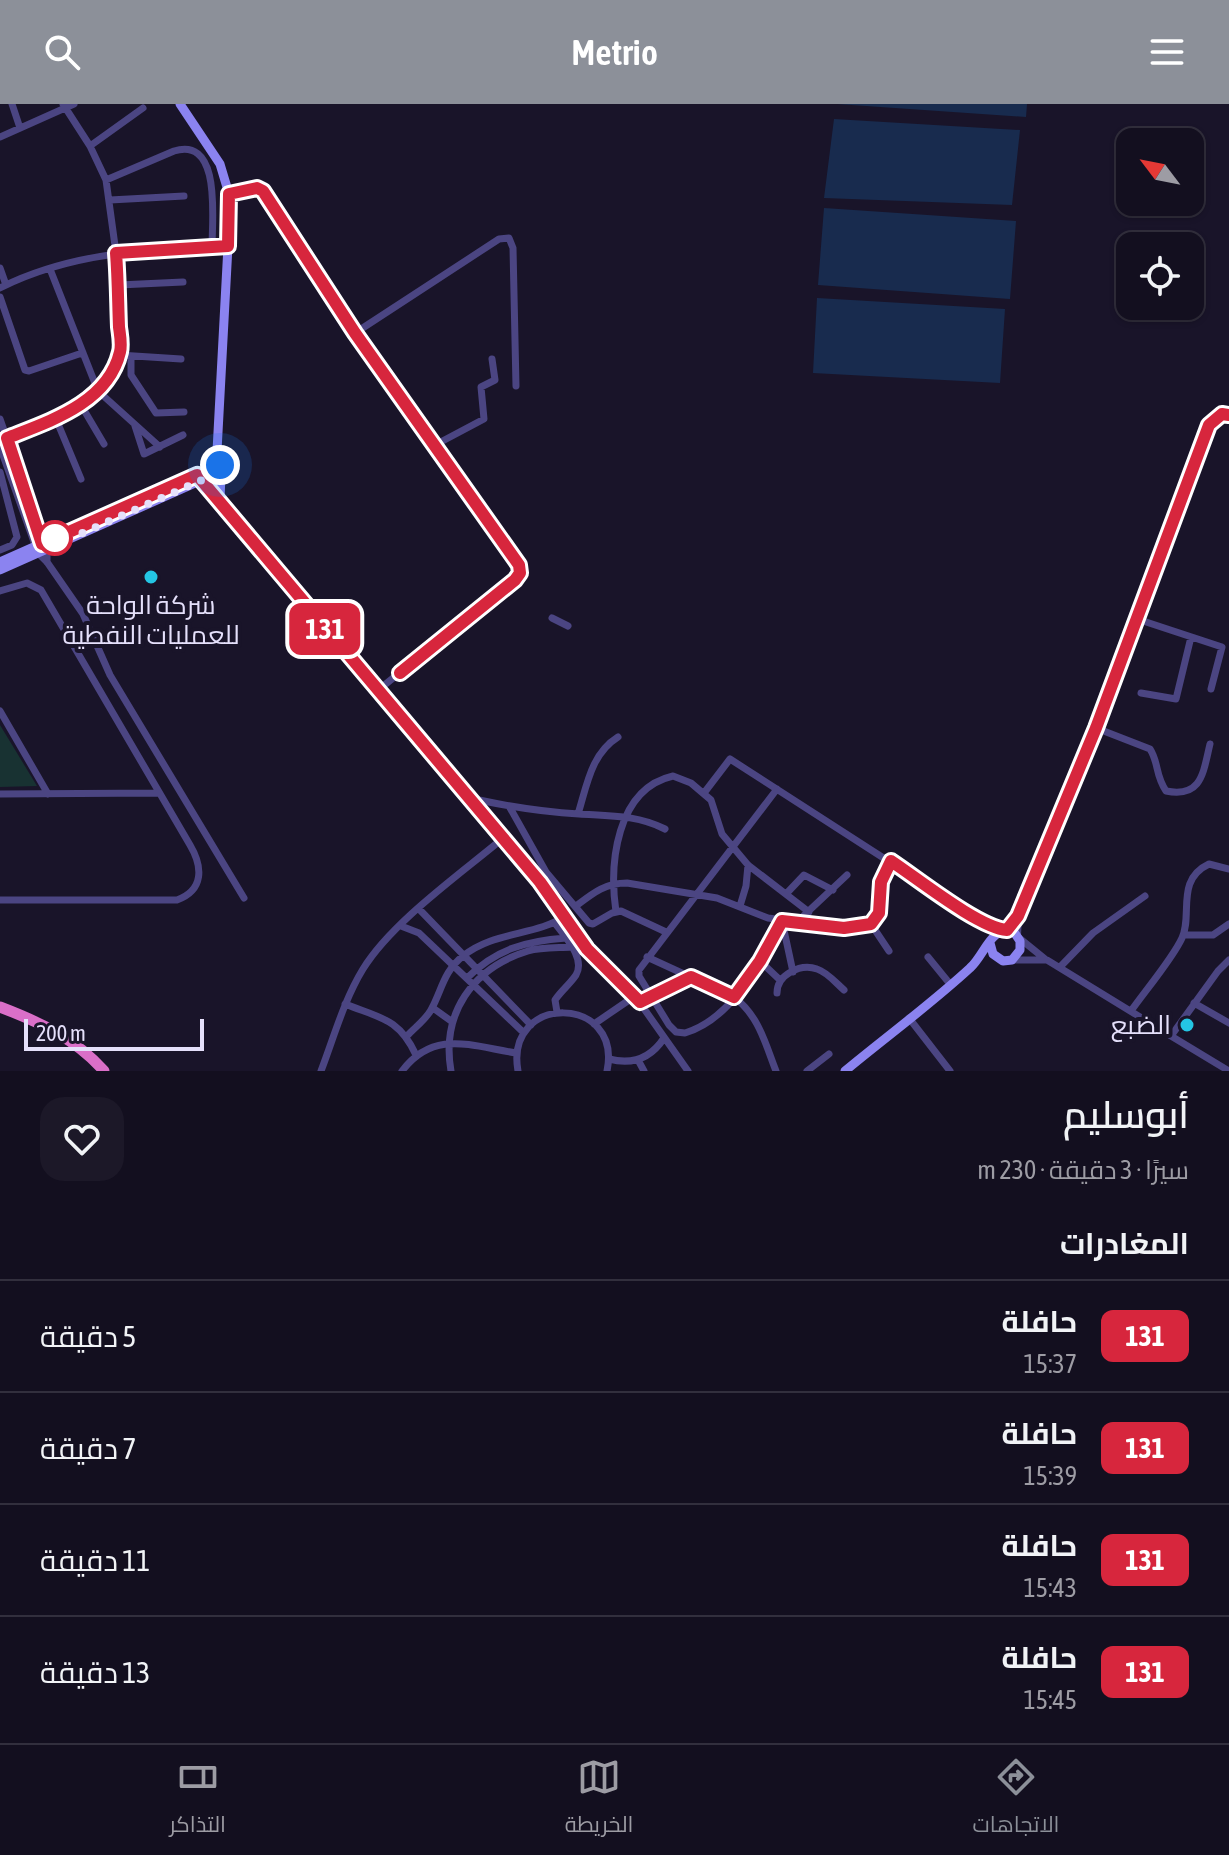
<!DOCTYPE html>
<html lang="ar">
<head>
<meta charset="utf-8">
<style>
	:root { --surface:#130f1f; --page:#1c1828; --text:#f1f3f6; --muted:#9d9ca4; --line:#322f3d; --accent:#8c9099 }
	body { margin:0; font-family:"Asap Condensed",Cairo,sans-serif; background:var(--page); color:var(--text); direction:rtl; height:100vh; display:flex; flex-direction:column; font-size:30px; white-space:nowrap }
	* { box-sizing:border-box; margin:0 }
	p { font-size:26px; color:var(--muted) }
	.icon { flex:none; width:44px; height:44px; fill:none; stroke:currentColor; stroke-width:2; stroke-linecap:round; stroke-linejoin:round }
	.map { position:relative; height:967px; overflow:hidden; direction:ltr }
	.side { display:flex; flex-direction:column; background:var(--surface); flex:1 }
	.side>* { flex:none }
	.badge { padding:0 16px; border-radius:12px; font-size:28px; line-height:52px }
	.needle { width:52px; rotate:302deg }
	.controls { position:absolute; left:1116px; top:24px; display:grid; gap:16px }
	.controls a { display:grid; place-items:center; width:88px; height:88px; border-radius:16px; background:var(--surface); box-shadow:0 2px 6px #0004,0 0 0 2px var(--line); font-size:40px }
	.scale { position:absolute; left:24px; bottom:20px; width:180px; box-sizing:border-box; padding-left:8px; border:4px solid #e5e0fb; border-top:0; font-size:22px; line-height:28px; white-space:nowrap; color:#e5e0fb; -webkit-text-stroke:6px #191429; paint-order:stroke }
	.you { position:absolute; width:40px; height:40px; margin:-20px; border:6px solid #fff; border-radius:50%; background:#1a73e8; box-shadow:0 0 0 12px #1a73e833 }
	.map>.badge { position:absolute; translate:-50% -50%; box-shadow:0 0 0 4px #fff }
	h2 { padding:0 40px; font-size:30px; line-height:72px }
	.round { display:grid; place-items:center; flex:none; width:84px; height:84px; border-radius:24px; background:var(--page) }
	.overview { display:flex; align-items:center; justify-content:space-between; height:136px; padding:0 40px }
	h1 { font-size:38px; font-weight:600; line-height:60px }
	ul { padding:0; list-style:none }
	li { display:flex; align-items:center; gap:24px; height:112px; padding:0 40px; border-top:2px solid var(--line) }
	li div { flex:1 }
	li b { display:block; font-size:30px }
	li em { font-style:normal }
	li .badge { min-width:88px; font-weight:700; text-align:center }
	header { display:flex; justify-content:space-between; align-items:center; height:104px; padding:0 40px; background:var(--accent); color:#fff; font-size:36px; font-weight:600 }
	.tabs { display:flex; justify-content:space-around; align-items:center; height:112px; border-top:2px solid var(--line); background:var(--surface); font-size:22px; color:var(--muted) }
	.tabs a { display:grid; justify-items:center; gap:4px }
	.tabs .current { color:var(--accent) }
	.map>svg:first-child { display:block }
	.green { fill:#183232 }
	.water { fill:#182b4e }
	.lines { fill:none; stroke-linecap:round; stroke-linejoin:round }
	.minor { stroke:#4b4582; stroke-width:7 }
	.tertiary { stroke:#4b4582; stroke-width:8 }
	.secondary { stroke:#8b83f0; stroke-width:9 }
	.trunk { stroke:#da6fc8; stroke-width:11 }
	.line-casing { stroke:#fff; stroke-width:18 }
	.line { stroke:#d7263d; stroke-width:12 }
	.walk { stroke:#e5e0fb; stroke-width:8; stroke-dasharray:0 14.4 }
	.stop-dot { fill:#fff; stroke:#d7263d; stroke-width:4 }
	.poi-dot { fill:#24c6e4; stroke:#191429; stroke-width:3 }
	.labels { text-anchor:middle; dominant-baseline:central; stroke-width:8; stroke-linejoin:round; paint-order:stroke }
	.poi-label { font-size:26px; fill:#e5e0fb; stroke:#191429 }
</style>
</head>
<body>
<header><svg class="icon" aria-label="menu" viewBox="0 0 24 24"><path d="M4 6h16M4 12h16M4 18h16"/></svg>Metrio<svg class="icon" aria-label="search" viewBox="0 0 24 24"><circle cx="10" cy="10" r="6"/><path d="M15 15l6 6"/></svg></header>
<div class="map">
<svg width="1229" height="967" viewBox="0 0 1229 967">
	<rect width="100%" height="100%" fill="#191429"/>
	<path class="green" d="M0,621L37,682L0,683Z"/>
	<path class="water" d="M837,0H1027L1026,13Z
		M834,15L1020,26L1012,101L824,94Z
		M824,104L1016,117L1010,195L818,181Z
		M817,194L1005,205L1000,279L813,269Z"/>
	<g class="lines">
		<path class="minor" d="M12,0L20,24
			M0,33L74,0
			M90,42L143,4
			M106,76L174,47C222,32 212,116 212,143
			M229,90L257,84L263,87L355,229L519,461L520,469L515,476L377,587
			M110,96L184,92
			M0,164L6,181
			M50,165L98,287L160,343
			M119,181L183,178
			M0,184C71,148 150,145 228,142
			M0,193L25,266L29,267L82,249
			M355,229L499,135L509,134L513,144L516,282
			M119,251L181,255
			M131,252V271L156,309L184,308
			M81,301L104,340
			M0,315L47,450V458
			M56,315L81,375
			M135,322L144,350L183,331
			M0,336L56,315L81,301L104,280L121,244L116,149L106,76L90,42L63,0
			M435,341L484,315L481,283L495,276L492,255
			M0,343L38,449L47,458L83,510L110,571L244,794
			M0,368L17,433L12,441L0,446
			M200,374L377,587L540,778L592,850L635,892L688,967
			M0,487L27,479L41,486L190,741C203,763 204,786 177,796H0
			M552,514L568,522
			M1137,515L1222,543L1211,585
			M1141,589L1176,595L1191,533
			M0,607L48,690
			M1096,624L1150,645C1159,659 1155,671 1166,687C1202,694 1203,669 1210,640
			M777,685L639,866V872L669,921L676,928L685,929C734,914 759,858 782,817
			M704,689L730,655L975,813L1002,826
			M0,690L159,689
			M479,696C512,703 546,708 579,710C611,712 637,711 665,725
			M509,702L546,768L589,819L593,820L612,809L621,807L666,828
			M578,710C587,681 591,650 618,633
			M786,790L804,771L833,786
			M576,802C593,789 605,779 627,779L717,794L768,814L844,824L859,823L871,820L879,809L881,778L891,757
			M740,802L746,782L748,761
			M419,805L531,921
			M616,808C609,760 616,685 673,672L691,679L711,696L722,730L748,761L809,808
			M782,817L793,868
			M798,817L847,771
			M555,819C564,832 586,854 576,871C570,880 561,887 555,896L557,908
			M871,820L889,847
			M401,822L419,829L524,929
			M1184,831H1213L1229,820
			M1018,833L1045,855
			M647,853L734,893C759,912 765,939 776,967
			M928,853L950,880
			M1012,856H1047L1171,932L1218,867L1229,856
			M760,857L780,876
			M1060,863L1093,829L1145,792
			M467,874C496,845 526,837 566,834
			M777,889C777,871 800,859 817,865C827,868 836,879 844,886
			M649,894L691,873
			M1194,899L1229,919
			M345,900C380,914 399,914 416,951
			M433,904L451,917
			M1131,907C1145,887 1173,854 1182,834C1193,811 1175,776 1209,760L1229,765
			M909,914L950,967
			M594,920L635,892
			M407,932C415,923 427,915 432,904C442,885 444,867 463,852C494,827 535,832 566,812
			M1171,932L1229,967
			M609,955C632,961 651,954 664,934
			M638,956L644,967
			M321,967C334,933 344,896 363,865C392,818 459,771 502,735
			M402,967C434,925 471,942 516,949
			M451,967C441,910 472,864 528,847C541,843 558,844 572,843
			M518,967C504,889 623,890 607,967
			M807,967L829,950"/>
		<path class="tertiary" d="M1017,831L1018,812L1096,624L1209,321L1222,310L1229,311"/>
		<path class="secondary" d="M217,348L221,370L220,396
			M0,458L209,365
			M0,466L202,376L217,347L228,142L229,90L220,60L180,0
			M845,967C886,933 931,900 970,864C985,851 991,820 1014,828L1020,837V846L1012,856L1003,857L993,850L990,839"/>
		<path class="trunk" d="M0,903C39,918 75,934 104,967"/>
	</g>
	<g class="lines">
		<g class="line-casing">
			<path id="line" d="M400,569L515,476L520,469L519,461L355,229L263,87L257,84L229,90L228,142L116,149C118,174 118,198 119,223C120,231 122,240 120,248C108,299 50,317 7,334L42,440L197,371L540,778L587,845L640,898L691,873L734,893L760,857L782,817L844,824L871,820L879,809L881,778L891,757C917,774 979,824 1007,826L1018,812L1096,624L1209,321L1222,310L1229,311"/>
		</g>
		<use href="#line" class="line"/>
		<path class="walk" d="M55,434L69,435L202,376L217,347L220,361"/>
	</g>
	<circle class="stop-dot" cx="55" cy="434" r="16"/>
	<g class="poi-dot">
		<circle cx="151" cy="473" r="8"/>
		<circle cx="1187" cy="921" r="8"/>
	</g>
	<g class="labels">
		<g class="poi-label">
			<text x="151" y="501">شركة الواحة<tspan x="151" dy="30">للعمليات النفطية</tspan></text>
			<text x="1171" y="921" text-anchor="end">الضبع</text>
		</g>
	</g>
</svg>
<div class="controls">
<a><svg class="needle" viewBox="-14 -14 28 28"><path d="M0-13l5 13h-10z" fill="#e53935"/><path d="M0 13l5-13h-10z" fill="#9d9ca4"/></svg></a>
<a><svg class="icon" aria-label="locate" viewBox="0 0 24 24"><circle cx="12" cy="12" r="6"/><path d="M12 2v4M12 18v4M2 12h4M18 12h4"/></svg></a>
</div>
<div class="scale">200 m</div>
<div class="you" style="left:220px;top:361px"></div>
<b class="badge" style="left:325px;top:525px;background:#d7263d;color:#fff">131</b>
</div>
<section class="side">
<div class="overview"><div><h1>أبوسليم</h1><p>سيرًا · 3 دقيقة · 230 m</p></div><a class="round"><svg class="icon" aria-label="heart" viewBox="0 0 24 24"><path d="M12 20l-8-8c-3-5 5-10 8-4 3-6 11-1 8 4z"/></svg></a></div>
<h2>المغادرات</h2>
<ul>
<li><span class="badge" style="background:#d7263d;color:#fff">131</span><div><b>حافلة</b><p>15:37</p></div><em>5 دقيقة</em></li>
<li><span class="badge" style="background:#d7263d;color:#fff">131</span><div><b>حافلة</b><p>15:39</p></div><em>7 دقيقة</em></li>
<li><span class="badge" style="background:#d7263d;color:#fff">131</span><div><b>حافلة</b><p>15:43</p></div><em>11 دقيقة</em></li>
<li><span class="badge" style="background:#d7263d;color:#fff">131</span><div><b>حافلة</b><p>15:45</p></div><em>13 دقيقة</em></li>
</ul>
</section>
<nav class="tabs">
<a class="current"><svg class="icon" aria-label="directions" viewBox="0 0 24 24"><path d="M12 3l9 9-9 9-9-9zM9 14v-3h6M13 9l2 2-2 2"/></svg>الاتجاهات</a>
<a><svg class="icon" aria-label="map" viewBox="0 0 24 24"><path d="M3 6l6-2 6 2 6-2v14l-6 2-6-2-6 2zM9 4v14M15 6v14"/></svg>الخريطة</a>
<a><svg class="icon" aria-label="tickets" viewBox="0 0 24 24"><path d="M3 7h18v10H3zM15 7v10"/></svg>التذاكر</a>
</nav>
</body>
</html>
